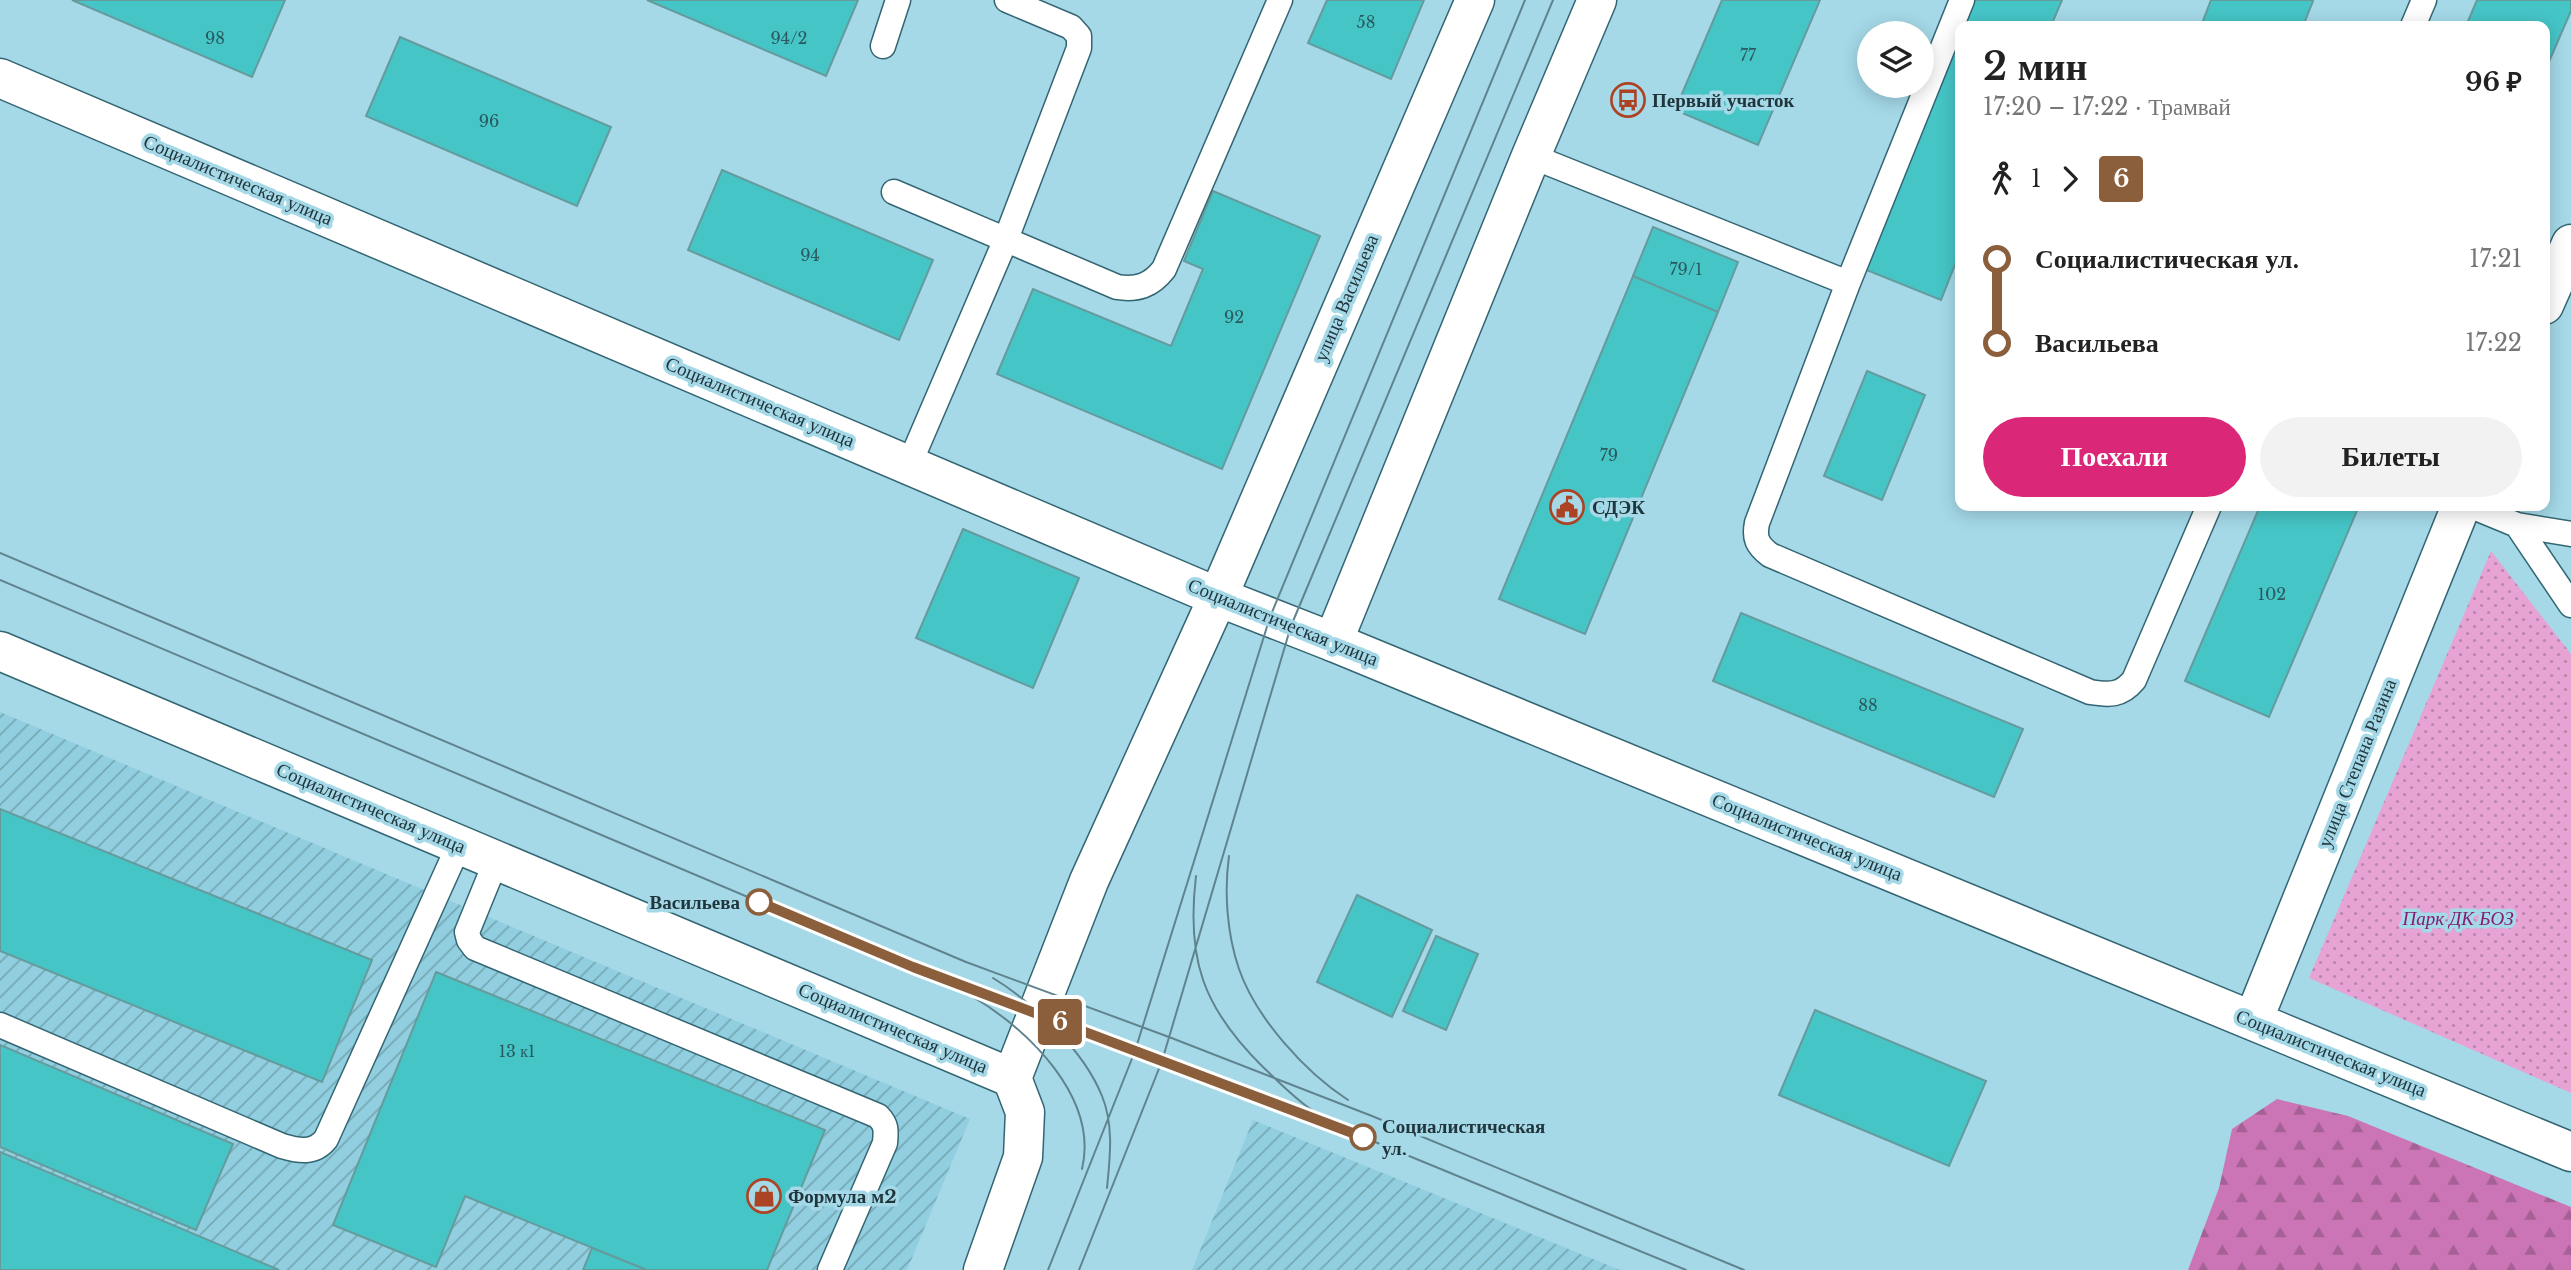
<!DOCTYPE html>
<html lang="ru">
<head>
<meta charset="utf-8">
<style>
	:root { --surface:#fff; --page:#f2f2f2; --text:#222; --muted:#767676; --accent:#db2777 }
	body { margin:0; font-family:"Libre Baskerville",serif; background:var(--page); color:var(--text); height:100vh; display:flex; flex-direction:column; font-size:26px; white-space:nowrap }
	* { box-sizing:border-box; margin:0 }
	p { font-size:23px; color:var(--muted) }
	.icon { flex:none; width:38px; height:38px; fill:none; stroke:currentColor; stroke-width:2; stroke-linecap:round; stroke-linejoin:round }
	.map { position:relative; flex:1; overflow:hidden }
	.side { position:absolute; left:1955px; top:21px; width:595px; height:490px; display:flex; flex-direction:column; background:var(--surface); border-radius:14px; box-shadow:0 4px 18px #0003 }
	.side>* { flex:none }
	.badge { padding:0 14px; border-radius:5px; font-size:24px; line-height:46px }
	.controls { position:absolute; left:1857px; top:21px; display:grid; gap:14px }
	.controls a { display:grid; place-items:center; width:77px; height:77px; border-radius:50%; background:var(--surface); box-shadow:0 4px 18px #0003; font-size:35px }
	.map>.badge { position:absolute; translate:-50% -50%; box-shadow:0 0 0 4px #fff }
	.legs { display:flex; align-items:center; gap:10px; height:77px; padding:0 28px; font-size:23px }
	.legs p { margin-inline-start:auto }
	.overview { display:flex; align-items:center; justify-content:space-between; height:119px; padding:0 28px }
	h1 { font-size:38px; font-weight:600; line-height:52px }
	.primary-button { display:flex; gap:14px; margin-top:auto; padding:14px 28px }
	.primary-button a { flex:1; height:80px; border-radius:42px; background:var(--accent); color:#fff; font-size:28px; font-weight:600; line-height:80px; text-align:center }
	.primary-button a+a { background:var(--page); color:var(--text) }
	ul { padding:0 28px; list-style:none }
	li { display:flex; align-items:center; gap:24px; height:84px; font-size:26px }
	li i { display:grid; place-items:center; width:10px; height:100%; margin:0 9px; background:currentColor }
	li i::after { content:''; width:18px; height:18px; margin:-9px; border:5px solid; border-radius:50%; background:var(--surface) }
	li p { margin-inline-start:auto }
	li:first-child i { background:linear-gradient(#0000 50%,currentColor 0) }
	li:last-child i { background:linear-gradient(currentColor 50%,#0000 0) }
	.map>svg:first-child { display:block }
	.industrial { fill:url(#industrial-furrows) }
	.forest { fill:url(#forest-firs) }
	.park { fill:url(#park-dots) }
	.building { fill:#46c5c7; stroke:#659b9c; stroke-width:2 }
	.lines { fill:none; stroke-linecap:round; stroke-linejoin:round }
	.service-casing { stroke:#346572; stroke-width:27 }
	.tertiary-casing { stroke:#346572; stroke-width:41 }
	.secondary-casing { stroke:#346572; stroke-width:41 }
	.service { stroke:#fff; stroke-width:24 }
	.tertiary { stroke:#fff; stroke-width:38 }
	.secondary { stroke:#fff; stroke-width:38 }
	.tram { stroke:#60848e; stroke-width:2 }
	.line-1-casing { stroke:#fff; stroke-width:16 }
	.line-1 { stroke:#8b5e3c; stroke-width:10 }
	.stop-1-dot { fill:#fff; stroke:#8b5e3c; stroke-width:3.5 }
	.labels { text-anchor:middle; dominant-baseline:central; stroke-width:7; stroke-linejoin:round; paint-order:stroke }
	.number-label { font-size:16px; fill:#2a5a5f }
	.poi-label { font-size:19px; font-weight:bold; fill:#21363c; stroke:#a5d9e8; text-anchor:start }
	.street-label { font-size:19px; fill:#21363c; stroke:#a5d9e8 }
	.stop-label { font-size:19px; font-weight:bold; fill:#21363c; stroke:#a5d9e8; text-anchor:end }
	.park-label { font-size:19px; font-style:italic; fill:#851c72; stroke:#a5d9e8 }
</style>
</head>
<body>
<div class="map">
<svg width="2571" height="1270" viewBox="0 0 2571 1270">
	<defs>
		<pattern id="industrial-furrows" width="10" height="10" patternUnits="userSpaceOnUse" patternTransform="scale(1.75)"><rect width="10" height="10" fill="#91cedf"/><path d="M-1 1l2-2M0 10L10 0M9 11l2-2" fill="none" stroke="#76a8b6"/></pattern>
		<pattern id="forest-firs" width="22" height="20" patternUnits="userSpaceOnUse" patternTransform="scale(1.75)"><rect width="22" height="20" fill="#cc75b6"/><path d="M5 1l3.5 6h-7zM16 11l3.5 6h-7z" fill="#a56195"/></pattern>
		<pattern id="park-dots" width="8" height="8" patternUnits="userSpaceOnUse" patternTransform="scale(1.75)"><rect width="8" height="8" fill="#e6a3d4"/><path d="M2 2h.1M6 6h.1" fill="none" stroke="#ba86ad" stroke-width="1.8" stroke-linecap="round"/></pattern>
	</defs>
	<rect width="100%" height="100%" fill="#a5d9e8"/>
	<path class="industrial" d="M0,712L970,1119L907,1270H0Z
		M1253,1120L1620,1270H1192Z"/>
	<path class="forest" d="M2277,1099L2348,1116L2571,1207V1270H2188L2219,1188L2232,1129Z"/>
	<path class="park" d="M2491,551L2571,654V1093L2309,978Z"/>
	<path class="building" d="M72,0H285L252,77Z
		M647,0H858L826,76Z
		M1327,0H1424L1391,79L1308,43Z
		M1722,0H1820L1758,145L1675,110Z
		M1974,0H2062L2051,26H1963Z
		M2211,0H2311L2313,1L2303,26H2201Z
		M2477,0H2571V11L2544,73V26H2466Z
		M1960,33V252L1941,300L1864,269Z
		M400,37L611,127L577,206L366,116Z
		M722,170L933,260L899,340L688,250Z
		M1213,191L1320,236L1222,469L997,374L1033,289L1171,346L1203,269L1184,261Z
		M1653,227L1738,262L1718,312L1633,276Z
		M1633,276L1718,312L1585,634L1499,599Z
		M1867,371L1925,395L1882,500L1824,476Z
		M2260,506H2359L2269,717L2185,681Z
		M963,529L1079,578L1033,688L916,638Z
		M1741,613L2023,729L1994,797L1713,681Z
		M0,809L372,960L322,1082L0,951Z
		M1357,895L1432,930L1392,1017L1317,982Z
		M1436,936L1478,954L1446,1030L1403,1011Z
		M436,972L825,1130L767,1270H647L465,1196L436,1267L333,1225Z
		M1815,1010L1986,1081L1949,1166L1779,1095Z
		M0,1045L233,1144L196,1230L0,1147Z
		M0,1152L279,1270H0Z
		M592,1248L647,1270H583Z"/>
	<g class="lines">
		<g class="service-casing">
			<path id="service" d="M2413,26L2424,0
				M883,46L898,0
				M1531,156L1848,283L1757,523C1754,538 1757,545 1770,555L2090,692C2109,695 2121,696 2134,680L2209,506
				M894,192L1117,287C1137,290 1151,286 1164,269L1280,0
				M1848,283L1962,0
				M909,465L1006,239L1079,48V36L1071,27L1007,0
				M2471,506L2517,525L2571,605
				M2517,525L2571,534
				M496,861L467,932L469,940L475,948L878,1116C887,1125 886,1131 885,1143L830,1270
				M0,1025L282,1146C299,1151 314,1154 326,1139L459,845"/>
		</g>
		<g class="tertiary-casing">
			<path id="tertiary" d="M0,78L1218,597
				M2544,305L2571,244
				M1333,642L2571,1152
				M2253,1021L2461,506
				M983,1270L1023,1157L1025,1112L1012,1078"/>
		</g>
		<g class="secondary-casing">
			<path id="secondary" d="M1218,597L1333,642L1531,156L1597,0
				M0,651L1012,1078L1089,881L1218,597L1475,0"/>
		</g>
		<use href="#service" class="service"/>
		<use href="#tertiary" class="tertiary"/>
		<use href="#secondary" class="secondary"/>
		<path class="tram" d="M0,553L966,962L1169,1037L1372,1116L1744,1270
			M0,580L913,967L1363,1137L1686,1270
			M1229,856C1224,892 1227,934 1239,969C1256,1018 1305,1072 1348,1100
			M1196,876C1186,959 1203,1008 1263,1067C1280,1083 1296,1100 1316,1113
			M993,978C1034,1003 1084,1051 1102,1096C1114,1125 1110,1158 1107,1188
			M973,997C1028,1029 1099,1098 1082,1169
			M1048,1270L1135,1051L1270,617L1525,0
			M1079,1270L1162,1061L1291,626L1553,0"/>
	</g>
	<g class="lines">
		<g class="line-1-casing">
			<path id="line-1" d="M759,902L913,967L1363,1137"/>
		</g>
		<use href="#line-1" class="line-1"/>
	</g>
	<defs>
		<g id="bus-ring" transform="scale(1.75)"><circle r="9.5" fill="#a5d9e8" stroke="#ab4324" stroke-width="1.5"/><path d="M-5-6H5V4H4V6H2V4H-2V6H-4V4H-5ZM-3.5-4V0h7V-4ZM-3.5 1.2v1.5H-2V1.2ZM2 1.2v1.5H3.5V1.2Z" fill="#ab4324"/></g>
		<g id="civic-ring" transform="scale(1.75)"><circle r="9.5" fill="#a5d9e8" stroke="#ab4324" stroke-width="1.5"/><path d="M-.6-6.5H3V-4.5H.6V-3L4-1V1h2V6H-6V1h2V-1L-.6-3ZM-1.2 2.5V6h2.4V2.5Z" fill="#ab4324"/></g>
		<g id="shop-ring" transform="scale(1.75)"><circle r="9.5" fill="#a5d9e8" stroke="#ab4324" stroke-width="1.5"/><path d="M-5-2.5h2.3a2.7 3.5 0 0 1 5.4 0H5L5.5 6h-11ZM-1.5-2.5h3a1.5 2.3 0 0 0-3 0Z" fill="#ab4324"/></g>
	</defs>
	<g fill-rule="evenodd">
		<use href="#bus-ring" x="1628" y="100"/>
		<use href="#civic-ring" x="1567" y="507"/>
		<use href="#shop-ring" x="764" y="1196"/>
	</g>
	<g class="stop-1-dot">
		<circle cx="759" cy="902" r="12"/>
		<circle cx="1363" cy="1137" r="12"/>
	</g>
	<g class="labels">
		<g class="number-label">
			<text x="1366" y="22">58</text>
			<text x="215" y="38">98</text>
			<text x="789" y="38">94/2</text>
			<text x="1748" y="55">77</text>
			<text x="489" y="121">96</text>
			<text x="810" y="255">94</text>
			<text x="1686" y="269">79/1</text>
			<text x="1234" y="317">92</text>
			<text x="1609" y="455">79</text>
			<text x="2272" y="594">102</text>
			<text x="1868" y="705">88</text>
			<text x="517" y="1051">13 к1</text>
		</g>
		<g class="poi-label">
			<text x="1652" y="100">Первый участок</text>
			<text x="1592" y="507">СДЭК</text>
			<text x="788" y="1196">Формула м2</text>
		</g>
		<g class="street-label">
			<text transform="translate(238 180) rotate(23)">Социалистическая улица</text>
			<text transform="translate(1346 298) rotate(-67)">улица Васильева</text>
			<text transform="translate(760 402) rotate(23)">Социалистическая улица</text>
			<text transform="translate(1283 622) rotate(22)">Социалистическая улица</text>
			<text transform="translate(2357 763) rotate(-68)">улица Степана Разина</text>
			<text transform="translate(371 808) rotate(23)">Социалистическая улица</text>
			<text transform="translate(1807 837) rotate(22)">Социалистическая улица</text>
			<text transform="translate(893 1028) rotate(23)">Социалистическая улица</text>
			<text transform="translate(2331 1053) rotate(22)">Социалистическая улица</text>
		</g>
		<g class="stop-label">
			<text x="740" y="902">Васильева</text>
			<text x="1382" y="1126" text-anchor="start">Социалистическая<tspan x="1382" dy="22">ул.</tspan></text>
		</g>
		<g class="park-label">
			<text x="2458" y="918">Парк ДК БОЗ</text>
		</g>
	</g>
</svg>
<div class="controls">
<a><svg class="icon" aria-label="layers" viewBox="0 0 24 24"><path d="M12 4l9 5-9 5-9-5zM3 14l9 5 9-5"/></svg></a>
</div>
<b class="badge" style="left:1060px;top:1022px;background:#8b5e3c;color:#fff">6</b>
<section class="side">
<div class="overview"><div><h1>2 мин</h1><p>17:20 – 17:22 · Трамвай</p></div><b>96 ₽</b></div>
<div class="legs"><svg class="icon" aria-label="walk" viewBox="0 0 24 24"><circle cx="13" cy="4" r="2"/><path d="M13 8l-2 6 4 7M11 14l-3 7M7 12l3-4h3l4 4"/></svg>1<svg class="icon" aria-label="forward" viewBox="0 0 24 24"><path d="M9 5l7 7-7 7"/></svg><b class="badge" style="background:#8b5e3c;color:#fff">6</b></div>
<ul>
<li><i style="color:#8b5e3c"></i><b>Социалистическая ул.</b><p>17:21</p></li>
<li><i style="color:#8b5e3c"></i><b>Васильева</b><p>17:22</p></li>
</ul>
<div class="primary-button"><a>Поехали</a><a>Билеты</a></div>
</section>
</div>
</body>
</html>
